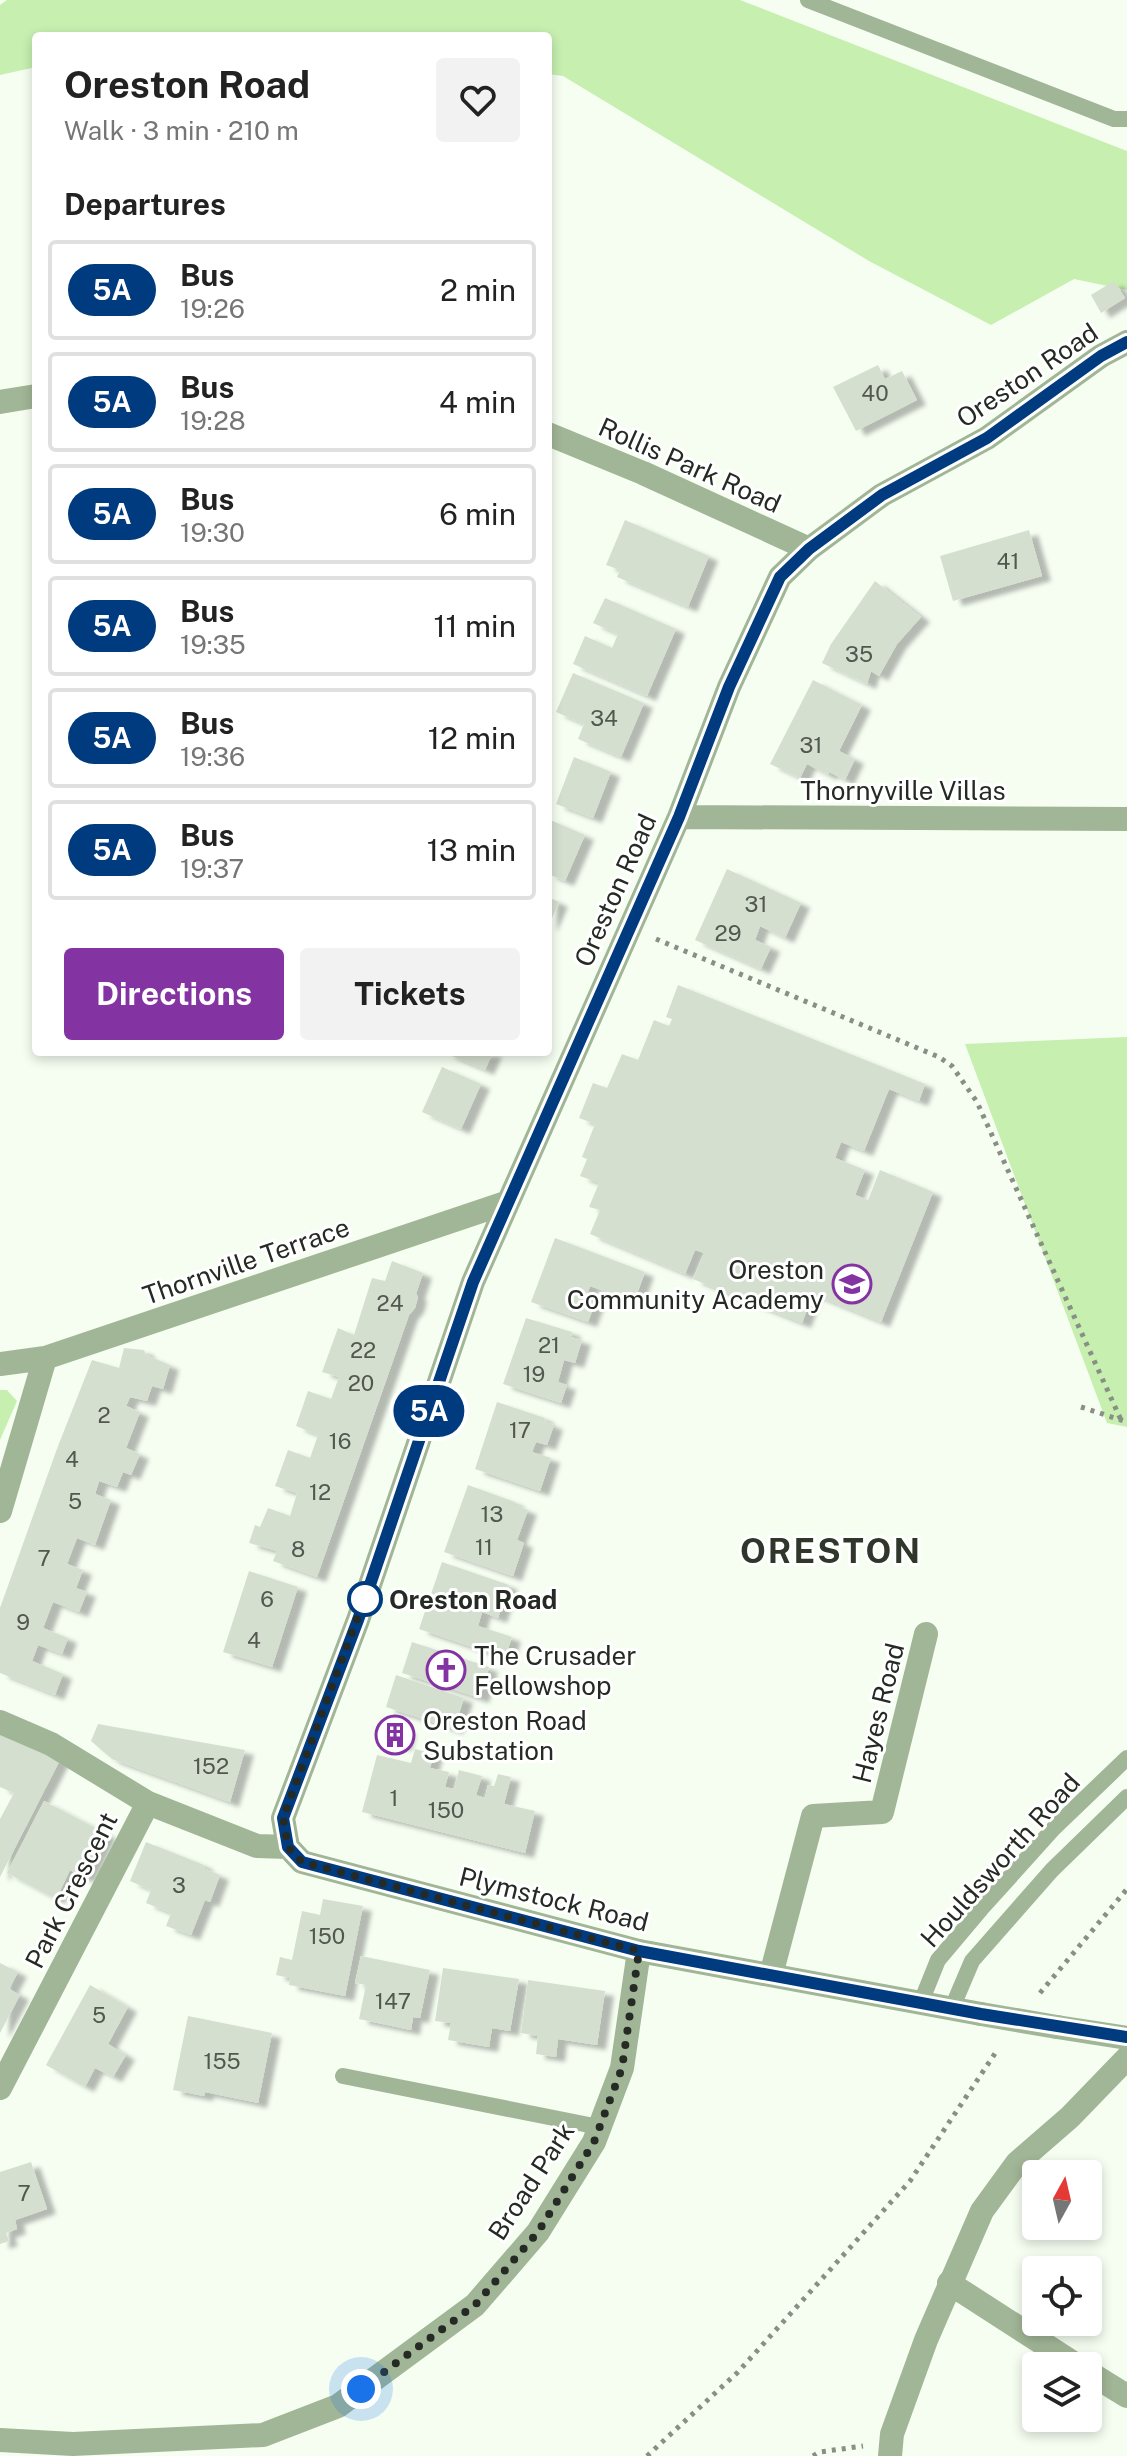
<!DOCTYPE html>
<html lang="en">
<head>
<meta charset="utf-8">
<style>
	:root { --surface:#fff; --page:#f2f2f2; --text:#222; --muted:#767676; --line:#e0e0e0; --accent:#8433a3 }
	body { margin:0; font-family:"Public Sans",sans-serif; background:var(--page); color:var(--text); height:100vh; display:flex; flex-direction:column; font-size:30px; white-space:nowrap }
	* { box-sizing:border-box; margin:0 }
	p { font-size:26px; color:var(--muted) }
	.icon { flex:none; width:44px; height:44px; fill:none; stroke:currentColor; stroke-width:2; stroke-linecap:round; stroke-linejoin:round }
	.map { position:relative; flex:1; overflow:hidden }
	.panel { position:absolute; left:32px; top:32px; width:520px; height:1024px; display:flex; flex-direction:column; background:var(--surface); border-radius:8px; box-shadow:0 4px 12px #0003 }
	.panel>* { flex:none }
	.badge { padding:0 16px; border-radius:26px; font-size:28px; line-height:52px }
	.needle { width:52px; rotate:8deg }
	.buttons { position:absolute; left:1022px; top:2160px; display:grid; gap:16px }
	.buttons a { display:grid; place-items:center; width:80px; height:80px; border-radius:8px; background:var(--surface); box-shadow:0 4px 12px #0003; font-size:40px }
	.you { position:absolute; width:40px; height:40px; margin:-20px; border:6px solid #fff; border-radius:50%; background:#1a73e8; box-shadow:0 0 0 12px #1a73e833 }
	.map>.badge { position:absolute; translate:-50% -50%; box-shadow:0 0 0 4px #fff }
	h2 { padding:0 32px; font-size:30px; line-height:72px }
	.round { display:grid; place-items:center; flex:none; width:84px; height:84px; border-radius:8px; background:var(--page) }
	.summary { display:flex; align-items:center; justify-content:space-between; height:136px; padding:0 32px }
	h1 { font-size:38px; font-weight:700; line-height:60px }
	.cta { display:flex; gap:16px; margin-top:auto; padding:16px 32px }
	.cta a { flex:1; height:92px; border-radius:8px; background:var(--accent); color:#fff; font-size:32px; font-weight:700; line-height:92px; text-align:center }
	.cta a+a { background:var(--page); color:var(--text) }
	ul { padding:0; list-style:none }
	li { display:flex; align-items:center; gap:24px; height:100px; margin:0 16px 12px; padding:0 16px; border:4px solid var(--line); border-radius:8px }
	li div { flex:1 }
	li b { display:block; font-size:30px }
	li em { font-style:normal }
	li .badge { min-width:88px; font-weight:700; text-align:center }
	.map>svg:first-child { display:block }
	.green { fill:#c6efb0 }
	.building { fill:#d5dfd0; filter:url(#shadow) }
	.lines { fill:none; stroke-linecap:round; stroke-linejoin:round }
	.path { stroke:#898f86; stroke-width:5; stroke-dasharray:4 6; stroke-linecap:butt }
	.lane { stroke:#a1b696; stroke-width:16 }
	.street { stroke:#a1b696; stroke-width:24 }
	.street-bridge { stroke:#a1b696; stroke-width:24 }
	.line-casing { stroke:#fff; stroke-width:18 }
	.line { stroke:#003b80; stroke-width:12 }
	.walk { stroke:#262a24; stroke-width:8; stroke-dasharray:0 14.4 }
	.stop-dot { fill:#fff; stroke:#003b80; stroke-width:4 }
	.labels { text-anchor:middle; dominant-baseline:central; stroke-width:6; stroke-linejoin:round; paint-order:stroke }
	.number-label { font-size:22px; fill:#52574f }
	.street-label { font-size:26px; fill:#262a24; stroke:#fff }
	.poi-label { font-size:26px; fill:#262a24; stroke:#fff; text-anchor:start }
	.stop-label { font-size:26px; font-weight:bold; fill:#262a24; stroke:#fff; text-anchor:start }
	.district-label { font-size:34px; font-weight:bold; letter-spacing:2px; fill:#2f372b; stroke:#fff }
</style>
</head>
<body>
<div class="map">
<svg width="1127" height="2456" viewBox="0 0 1127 2456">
	<defs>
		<filter id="shadow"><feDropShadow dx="9" dy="5" stdDeviation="2" flood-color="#0004"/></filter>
	</defs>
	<rect width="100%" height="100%" fill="#f6fef2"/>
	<path class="green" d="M7,0H740L1127,151V290L1074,279L991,325L869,261L563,76L548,74V36H36V67L0,75V5Z
		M1127,1037V1427L1107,1423L965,1044Z
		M0,1390H7L17,1401L0,1440Z"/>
	<path class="building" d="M1114,281L1125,298L1101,313L1091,295Z
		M878,365L885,379L902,371L917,400L856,431L833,387Z
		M625,520L709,556L688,607L617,577L620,570L606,565Z
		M1029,530L1042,576L953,601L940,556Z
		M875,581L921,617L897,644L879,676L871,671L867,684L822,663L831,644Z
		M605,598L676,629L647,696L573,664L585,636L612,648L618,634L593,623Z
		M573,673L644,703L621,757L578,739L584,724L556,712Z
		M813,680L862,705L839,751L855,759L845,780L829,772L828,775L807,764L800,778L770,764Z
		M574,757L611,772L593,818L556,804Z
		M548,819L585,835L565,881L548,874Z
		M727,869L801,903L785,938L760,926L755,940L771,947L761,969L695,940Z
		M548,897L559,902L548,927Z
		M678,985L925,1084L919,1101L889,1089L864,1151L841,1142L835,1158L865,1170L855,1195L868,1200L880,1170L933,1192L881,1322L813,1294L802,1323L693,1279L704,1253L695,1250L685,1274L590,1234L600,1210L589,1207L599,1183L580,1176L587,1159L582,1157L595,1124L579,1118L593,1083L607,1088L622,1054L638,1060L654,1020L669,1026L672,1019L666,1017Z
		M443,1052H493L485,1070Z
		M442,1067L481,1084L461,1129L422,1112Z
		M555,1238L645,1272L634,1302L590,1286L585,1300L595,1303L588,1322L531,1302Z
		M392,1261L423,1273L416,1294L418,1297L415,1308L409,1315L317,1577L273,1561L277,1551L249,1543L255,1525L260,1527L268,1508L290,1516L297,1493L275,1486L288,1450L310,1458L318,1435L296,1426L308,1391L331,1399L339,1377L322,1372L338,1328L354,1335L372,1278L385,1281Z
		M526,1318L572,1332L571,1337L582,1340L575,1363L564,1360L558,1382L567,1385L561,1403L503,1384Z
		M124,1348L144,1350L146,1355L170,1365L163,1389L152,1386L147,1401L130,1397L126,1406L140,1412L126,1448L140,1454L131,1475L123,1472L117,1487L99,1481L95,1494L111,1500L95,1545L77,1538L67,1564L83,1570L76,1588L87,1592L79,1612L53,1602L43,1628L68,1638L62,1654L38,1645L32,1661L63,1674L55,1695L0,1673V1608L58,1446L92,1360L119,1368Z
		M497,1402L545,1418L544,1421L554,1425L547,1445L536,1442L532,1452L551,1458L540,1491L475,1469Z
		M468,1485L515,1502V1505L528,1510L517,1540L524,1543L513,1576L444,1552Z
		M442,1562L509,1585L498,1618L482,1612L478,1626L512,1637L505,1658L419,1629Z
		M249,1571L298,1587L272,1667L223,1652Z
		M412,1642L489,1667L480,1698L402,1673Z
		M396,1675L464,1698L454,1729L386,1707Z
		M98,1724L245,1750L230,1802L112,1759L91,1741Z
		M0,1725L38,1742L31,1756L38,1744L62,1756L0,1877V1819L14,1793L0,1787Z
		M387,1726L407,1730L403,1746L384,1740Z
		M415,1749L434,1754L430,1768L449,1772L445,1787L454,1789L459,1770L482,1776L476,1795L485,1798L488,1785L494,1786L498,1774L511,1777L504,1804L535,1811L525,1853L362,1812L377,1755L411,1763Z
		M44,1801L107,1834L85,1878L70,1870L56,1899L7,1873Z
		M146,1842L204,1865L203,1868L220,1875L210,1902L205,1900L191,1935L166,1926L171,1913L146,1903L151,1890L130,1881Z
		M323,1899L363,1906L345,1996L289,1985L290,1978L276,1975L280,1957L292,1960L302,1911L320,1915Z
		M361,1956L430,1970L420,2018L413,2017L411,2030L359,2019L366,1985L355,1983Z
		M0,1963L18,1972L9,1989L20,1995L0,2033Z
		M443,1968L519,1979L510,2031L492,2028L489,2047L448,2040L451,2023L435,2021Z
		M528,1980L605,1991L597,2045L558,2039L556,2057L536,2054L538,2036L521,2033Z
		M90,1985L128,2007L108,2044L126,2055L113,2077L95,2068L85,2087L46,2065Z
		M188,2016L272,2033L258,2103L205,2092L204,2096L173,2090Z
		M31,2162L47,2209L15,2220L17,2229L6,2233L9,2241L0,2244V2172Z"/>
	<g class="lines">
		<path class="path" d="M656,939L939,1057L952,1066L977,1102L1121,1420
			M1081,1407L1127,1422
			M1040,1993L1127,1889
			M647,2456L738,2372L910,2181L998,2049
			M813,2456L820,2452L863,2446"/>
		<path class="lane" d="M808,0L1114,119H1127
			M921,2002L938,1960L981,1909L1054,1828L1127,1758
			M952,2008L972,1961L1052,1870L1127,1797
			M343,2076L599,2127"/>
		<path class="street" d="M0,402L36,396
			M548,434L643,473L809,549
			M679,817L1127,819
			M0,1364L45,1358L508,1202
			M0,1511L45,1358
			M0,1722L51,1744L148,1803L257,1846L288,1847L302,1862L639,1951L981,2014
			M288,1847L283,1818L358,1620L473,1282L679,817L729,687L780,577L809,549L882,495L987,438L1101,356L1127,342
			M771,1975L813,1816L882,1812L926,1634
			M1057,2027L1127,2038
			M0,2088L148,1803
			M949,2283L1078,2366
			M1088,2372L1127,2396
			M0,2440L73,2444L263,2435L338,2406L475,2305L538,2232L594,2142L622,2068L639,1951
			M890,2456L892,2434L926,2340L982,2211L1017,2163L1070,2117L1127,2058"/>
		<path class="street-bridge" d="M981,2014L1057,2027"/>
	</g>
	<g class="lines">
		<g class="line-casing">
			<path id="line" d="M1127,342L1101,356L987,438L882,495L809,549L780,577L729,687L679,817L473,1282L358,1620L283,1818L288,1847L302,1862L639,1951L981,2014L1127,2037"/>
		</g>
		<use href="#line" class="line"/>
		<path class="walk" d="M361,2389L475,2305L538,2232L594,2142L622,2068L639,1951L302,1862L288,1847L283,1818L367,1592L365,1599"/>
	</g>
	<defs>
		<g id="school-ring" transform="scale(2)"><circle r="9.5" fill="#fff" stroke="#8433a3" stroke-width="1.5"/><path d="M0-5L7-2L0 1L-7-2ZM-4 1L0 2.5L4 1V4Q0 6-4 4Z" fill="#8433a3"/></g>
		<g id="church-ring" transform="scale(2)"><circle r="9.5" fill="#fff" stroke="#8433a3" stroke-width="1.5"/><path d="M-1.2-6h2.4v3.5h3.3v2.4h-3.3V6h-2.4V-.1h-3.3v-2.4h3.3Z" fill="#8433a3"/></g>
		<g id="building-ring" transform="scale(2)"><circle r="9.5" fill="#fff" stroke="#8433a3" stroke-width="1.5"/><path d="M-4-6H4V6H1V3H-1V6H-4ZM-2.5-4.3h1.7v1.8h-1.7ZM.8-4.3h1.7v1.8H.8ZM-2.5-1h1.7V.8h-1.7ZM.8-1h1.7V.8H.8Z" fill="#8433a3"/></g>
	</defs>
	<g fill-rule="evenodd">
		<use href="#school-ring" x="852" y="1284"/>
		<use href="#church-ring" x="446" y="1670"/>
		<use href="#building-ring" x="395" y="1735"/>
	</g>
	<circle class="stop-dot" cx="365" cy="1599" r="16"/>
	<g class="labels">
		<g class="number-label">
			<text x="875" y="393">40</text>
			<text x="1008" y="561">41</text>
			<text x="859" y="654">35</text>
			<text x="604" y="718">34</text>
			<text x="811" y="745">31</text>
			<text x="756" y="904">31</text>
			<text x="728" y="933">29</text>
			<text x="390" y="1303">24</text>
			<text x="549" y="1345">21</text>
			<text x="363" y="1350">22</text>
			<text x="534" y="1374">19</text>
			<text x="361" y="1383">20</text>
			<text x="104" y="1415">2</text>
			<text x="520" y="1430">17</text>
			<text x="340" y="1441">16</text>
			<text x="72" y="1459">4</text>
			<text x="320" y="1492">12</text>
			<text x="75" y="1501">5</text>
			<text x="492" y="1514">13</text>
			<text x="484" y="1547">11</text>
			<text x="298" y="1549">8</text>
			<text x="44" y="1558">7</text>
			<text x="267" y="1599">6</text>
			<text x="23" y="1622">9</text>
			<text x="254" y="1640">4</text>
			<text x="211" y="1766">152</text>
			<text x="394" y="1798">1</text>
			<text x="446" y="1810">150</text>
			<text x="179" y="1885">3</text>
			<text x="327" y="1936">150</text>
			<text x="393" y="2001">147</text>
			<text x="99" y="2015">5</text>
			<text x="222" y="2061">155</text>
			<text x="24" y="2193">7</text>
		</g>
		<g class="street-label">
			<text transform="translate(1027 375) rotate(-34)">Oreston Road</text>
			<text transform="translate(690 465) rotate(24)">Rollis Park Road</text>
			<text x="903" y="790">Thornyville Villas</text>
			<text transform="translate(615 890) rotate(-66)">Oreston Road</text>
			<text transform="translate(246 1261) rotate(-19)">Thornville Terrace</text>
			<text transform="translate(878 1713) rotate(-76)">Hayes Road</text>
			<text transform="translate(1000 1860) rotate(-48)">Houldsworth Road</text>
			<text transform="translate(71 1890) rotate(-63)">Park Crescent</text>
			<text transform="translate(554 1899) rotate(14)">Plymstock Road</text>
			<text transform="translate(531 2181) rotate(-57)">Broad Park</text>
		</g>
		<g class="poi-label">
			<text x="824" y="1269" text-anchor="end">Oreston<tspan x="824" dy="30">Community Academy</tspan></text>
			<text x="474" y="1655">The Crusader<tspan x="474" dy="30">Fellowshop</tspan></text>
			<text x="423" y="1720">Oreston Road<tspan x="423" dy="30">Substation</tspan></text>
		</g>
		<g class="stop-label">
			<text x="389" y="1599">Oreston Road</text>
		</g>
		<g class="district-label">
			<text x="831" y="1551">ORESTON</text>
		</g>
	</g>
</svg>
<div class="buttons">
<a><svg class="needle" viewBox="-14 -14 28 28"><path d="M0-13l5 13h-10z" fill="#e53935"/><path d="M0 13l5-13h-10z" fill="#767676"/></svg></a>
<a><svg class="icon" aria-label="locate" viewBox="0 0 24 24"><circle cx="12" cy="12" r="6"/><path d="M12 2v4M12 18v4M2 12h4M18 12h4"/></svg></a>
<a><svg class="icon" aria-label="layers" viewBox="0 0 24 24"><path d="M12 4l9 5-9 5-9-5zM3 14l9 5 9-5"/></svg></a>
</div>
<div class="you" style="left:361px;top:2389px"></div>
<b class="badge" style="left:429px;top:1411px;background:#003b80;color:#fff">5A</b>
<section class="panel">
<div class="summary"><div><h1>Oreston Road</h1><p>Walk · 3 min · 210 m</p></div><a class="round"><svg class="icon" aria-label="heart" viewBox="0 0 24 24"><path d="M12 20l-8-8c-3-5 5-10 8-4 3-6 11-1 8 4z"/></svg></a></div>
<h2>Departures</h2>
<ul>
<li><span class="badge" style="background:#003b80;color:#fff">5A</span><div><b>Bus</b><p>19:26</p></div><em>2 min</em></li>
<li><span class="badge" style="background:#003b80;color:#fff">5A</span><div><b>Bus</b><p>19:28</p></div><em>4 min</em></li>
<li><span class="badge" style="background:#003b80;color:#fff">5A</span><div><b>Bus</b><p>19:30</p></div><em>6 min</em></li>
<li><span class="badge" style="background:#003b80;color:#fff">5A</span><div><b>Bus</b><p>19:35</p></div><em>11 min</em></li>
<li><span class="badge" style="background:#003b80;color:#fff">5A</span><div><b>Bus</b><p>19:36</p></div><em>12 min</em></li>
<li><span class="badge" style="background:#003b80;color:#fff">5A</span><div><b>Bus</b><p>19:37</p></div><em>13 min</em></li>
</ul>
<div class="cta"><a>Directions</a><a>Tickets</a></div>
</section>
</div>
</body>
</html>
